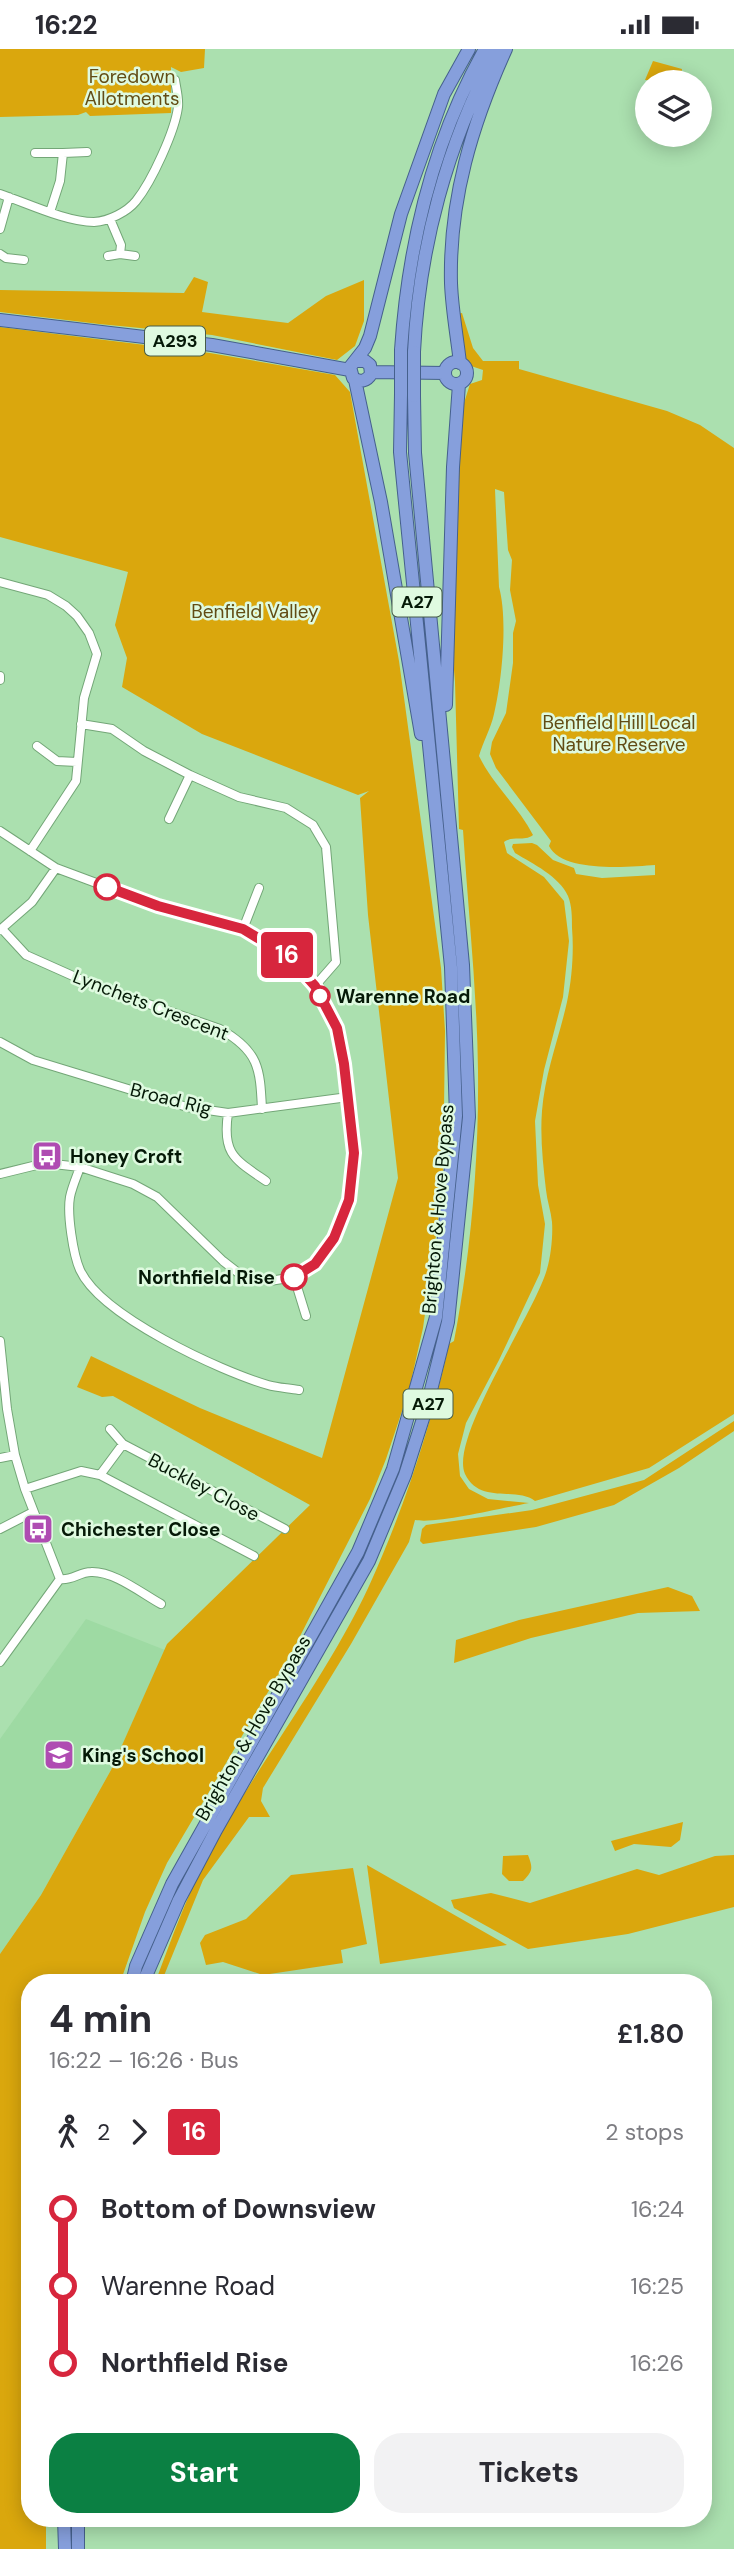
<!DOCTYPE html>
<html lang="en">
<head>
<meta charset="utf-8">
<style>
	:root { --surface:#fff; --page:#f2f2f3; --text:#2b2b33; --muted:#7c7c81; --accent:#0b8043 }
	body { margin:0; font-family:"DM Sans",sans-serif; background:var(--page); color:var(--text); height:100vh; display:flex; flex-direction:column; font-size:26px; white-space:nowrap }
	* { box-sizing:border-box; margin:0 }
	p { font-size:23px; color:var(--muted) }
	.icon { flex:none; width:38px; height:38px; fill:none; stroke:currentColor; stroke-width:2; stroke-linecap:round; stroke-linejoin:round }
	.map { position:relative; flex:1; overflow:hidden }
	.sheet { position:absolute; left:21px; top:1925px; width:691px; height:553px; display:flex; flex-direction:column; background:var(--surface); border-radius:28px; box-shadow:0 4px 18px #0003 }
	.sheet>* { flex:none }
	.badge { padding:0 14px; border-radius:5px; font-size:24px; line-height:46px }
	.controls { position:absolute; left:635px; top:21px; display:grid; gap:14px }
	.controls a { display:grid; place-items:center; width:77px; height:77px; border-radius:50%; background:var(--surface); box-shadow:0 4px 18px #0003; font-size:35px }
	.map>.badge { position:absolute; translate:-50% -50%; box-shadow:0 0 0 4px #fff }
	.legs { display:flex; align-items:center; gap:10px; height:77px; padding:0 28px; font-size:23px }
	.legs p { margin-inline-start:auto }
	.summary { display:flex; align-items:center; justify-content:space-between; height:119px; padding:0 28px }
	h1 { font-size:38px; font-weight:700; line-height:52px }
	.button { display:flex; gap:14px; margin-top:auto; padding:14px 28px }
	.button a { flex:1; height:80px; border-radius:28px; background:var(--accent); color:#fff; font-size:28px; font-weight:700; line-height:80px; text-align:center }
	.button a+a { background:var(--page); color:var(--text) }
	ul { padding:0 28px; list-style:none }
	li { display:flex; align-items:center; gap:24px; height:77px; font-size:26px }
	li i { display:grid; place-items:center; width:10px; height:100%; margin:0 9px; background:currentColor }
	li i::after { content:''; width:18px; height:18px; margin:-9px; border:5px solid; border-radius:50%; background:var(--surface) }
	li p { margin-inline-start:auto }
	li:first-child i { background:linear-gradient(#0000 50%,currentColor 0) }
	li:last-child i { background:linear-gradient(currentColor 50%,#0000 0) }
	.status { display:flex; justify-content:space-between; align-items:center; height:49px; padding:0 35px; background:var(--surface); direction:ltr }
	.status svg { height:19px; fill:currentColor }
	.map>svg:first-child { display:block }
	.built { fill:#9edaa3 }
	.green { fill:#daa70d }
	.lines { fill:none; stroke-linecap:round; stroke-linejoin:round }
	.minor-casing { stroke:#73a677; stroke-width:10 }
	.trunk-casing { stroke:#45608c; stroke-width:14 }
	.minor { stroke:#fff; stroke-width:8 }
	.trunk { stroke:#869fdc; stroke-width:12 }
	.trunk-bridge-casing { stroke:#45608c; stroke-width:14; stroke-linecap:butt }
	.trunk-bridge { stroke:#869fdc; stroke-width:12 }
	.line-1-casing { stroke:#fff; stroke-width:16 }
	.line-1 { stroke:#d7263d; stroke-width:10 }
	.stop-1-dot { fill:#fff; stroke:#d7263d; stroke-width:3.5 }
	.labels { text-anchor:middle; dominant-baseline:central; stroke-width:5; stroke-linejoin:round; paint-order:stroke }
	.shield { fill:#dffae0; stroke:#465c48; stroke-width:2 }
	.shield-label { font-size:18px; font-weight:bold; fill:#051907 }
	.park-label { font-size:19px; fill:#624c14; stroke:#dffae0 }
	.stop-label { font-size:19px; font-weight:bold; fill:#051907; stroke:#dffae0; text-anchor:start }
	.street-label { font-size:19px; fill:#051907; stroke:#dffae0 }
	.poi-label { font-size:19px; font-weight:bold; fill:#051907; stroke:#dffae0; text-anchor:start }
</style>
</head>
<body>
<div class="status"><b>16:22</b><svg viewBox="0 0 49 12"><path d="M0 12V9h3v3zM5 12V6h3v6zM10 12V3h3v9zM15 12V0h3v12zM26 1h20v11H26zM47 4h2v5h-2z"/></svg></div>
<div class="map">
<svg width="734" height="2500" viewBox="0 0 734 2500">
	<rect width="100%" height="100%" fill="#abe0af"/>
	<path class="built" d="M86,1570L165,1601L111,1721L41,1846L0,1905V1690Z"/>
	<path class="green" d="M0,0H205L204,19L181,23L171,18V64L90,67L86,63L78,66L0,68Z
		M653,12L682,20L680,33L645,31Z
		M194,228L208,233L202,263L288,274L326,247L364,231V272L355,297L337,311L212,286L99,275L0,263V241L184,244Z
		M462,264L473,299L483,312H519V320L667,362L700,376L734,399V1365L649,1419L535,1452C516,1437 480,1456 465,1425C449,1389 535,1264 547,1220C551,1207 553,1186 552,1173C551,1162 547,1152 546,1141C543,1115 540,1088 542,1062C545,1024 559,989 567,953C572,930 574,902 572,879C572,868 572,857 568,847C559,827 533,815 515,804L512,798L513,795L532,794L537,796L553,811L574,819L576,825L602,829L655,826V816C629,818 562,824 549,797L551,792L496,719L490,705L492,693L506,664L513,614V584L516,572L510,541L512,511L508,501L504,443L495,440L499,538C508,570 502,632 494,665C491,679 483,693 479,707C493,736 518,757 533,786C524,793 513,786 504,793L507,804L544,828L564,852L569,892L563,948L544,1021L535,1072L538,1136L545,1175L540,1224L499,1311L466,1374L458,1405L460,1427L469,1440L488,1450L529,1454C502,1459 438,1475 415,1471L409,1493L351,1595L263,1739L261,1752L270,1768H249L203,1831L161,1934H155C173,1886 190,1837 216,1792C264,1707 328,1625 369,1537C404,1460 431,1377 449,1295L454,1292C471,1203 479,1112 478,1021C477,941 468,861 463,781L459,780L455,633L451,586L455,449L464,354L470,335L482,331L483,321L471,317L462,303L456,265Z
		M0,278L210,304L335,326L350,343L399,612L441,919L445,982L443,1136L423,1279L409,1341L386,1410L370,1450L294,1599L167,1814L145,1863L120,1934H30V2469H46V2500H0V1905L41,1846L111,1721L167,1595L310,1456L113,1347L102,1348L77,1338L91,1307L200,1359L322,1409L398,1129L368,866L360,749L369,742L358,746L202,685L122,638L127,609L115,576L128,523L0,488Z
		M734,1372V1382L679,1419L614,1456L536,1478L423,1495L420,1492L422,1480L426,1476L532,1461L644,1431Z
		M668,1538L692,1547L700,1562L638,1564L531,1589L454,1614L456,1591L519,1571Z
		M683,1773L680,1791L671,1798L634,1795L615,1802L611,1792Z
		M528,1806C533,1819 533,1822 523,1832H509L502,1825L503,1807Z
		M734,1806V1858L628,1885L528,1900L454,1859L451,1851L491,1844L530,1854L637,1820L659,1826L715,1807Z
		M367,1816L507,1896L380,1915Z
		M353,1819L367,1895L341,1901L343,1914L263,1926L223,1913L206,1916L200,1894L205,1886L246,1870L291,1826Z"/>
	<g class="lines">
		<g class="minor-casing">
			<path id="minor" d="M35,104H63L60,132L50,163
				M63,104L87,103
				M0,145C27,154 66,173 94,173C109,172 127,163 136,152C152,132 175,82 178,58C179,49 176,39 175,31
				M0,180L9,148
				M0,205L6,209L24,211
				M120,205L135,207
				M108,207L120,205L121,196L110,170
				M0,533L48,546L66,557L77,567L89,584L97,605L84,649L76,732L30,802
				M0,627V631
				M81,675L112,680L144,702L190,726L239,748L286,759L313,776L326,798L336,913L315,937
				M37,697L57,712L77,713
				M169,770L190,726
				M0,782L56,819L158,857L243,880L288,907L315,937L337,979L344,1015L354,1104L349,1151L334,1189L315,1215L294,1228L270,1232L241,1226L223,1212L157,1148L133,1135L80,1118L45,1114L0,1125
				M2,880L26,906L91,935L220,980C259,1002 260,1019 262,1060
				M243,880L259,839
				M0,881L32,853L56,819
				M0,993L33,1011L187,1058L228,1064L348,1048
				M228,1064C222,1105 234,1110 266,1132
				M80,1118C77,1127 72,1138 70,1148C67,1165 73,1205 80,1221C101,1267 220,1322 268,1336C278,1339 289,1339 299,1341
				M294,1228L306,1267
				M0,1292L7,1360L15,1406L25,1440L60,1530L0,1613
				M110,1380L123,1395
				M0,1409L15,1406
				M100,1426L123,1395L285,1480
				M25,1440L81,1422L100,1426L254,1507
				M0,1480L33,1463
				M60,1530C71,1532 80,1523 91,1523C114,1522 141,1544 161,1555"/>
		</g>
		<g class="trunk-casing">
			<path id="trunk" d="M0,271L212,296L350,321
				M401,301C408,197 433,92 485,0
				M414,303C419,199 447,95 496,3
				M356,312H365L370,316L371,325C367,332 360,334 353,329L350,318L365,299L370,287L401,165L444,45L469,0
				M445 324a11 11 0 1 1 22 0a11 11 0 1 1-22 0Z
				M460,314C457,287 452,261 451,234C449,151 472,75 506,0
				M371,323L445,324
				M355,331L381,453L421,685
				M446,656L453,418L459,335
				M132,1934L136,1917L172,1835L358,1503L393,1420L436,1268L456,1067L451,918L400,403L401,345
				M143,1934L179,1851L216,1781L369,1512L405,1426L427,1357L448,1273L469,1068L463,916L415,404L414,347
				M64,2469L65,2500
				M78,2469V2500"/>
		</g>
		<use href="#minor" class="minor"/>
		<use href="#trunk" class="trunk"/>
		<g class="trunk-bridge-casing">
			<path id="trunk-bridge" d="M401,345V301
				M414,347V303"/>
		</g>
		<use href="#trunk-bridge" class="trunk-bridge"/>
	</g>
	<g class="lines">
		<g class="line-1-casing">
			<path id="line-1" d="M107,838L158,857L243,880L288,907L315,937L337,979L344,1015L354,1104L349,1151L334,1189L315,1215L294,1228"/>
		</g>
		<use href="#line-1" class="line-1"/>
	</g>
	<defs>
		<g id="bus-square" transform="scale(1.575)"><rect x="-9" y="-9" width="18" height="18" rx="4" fill="#af4cb2" stroke="#dffae0"/><path d="M-5-6H5V4H4V6H2V4H-2V6H-4V4H-5ZM-3.5-4V0h7V-4ZM-3.5 1.2v1.5H-2V1.2ZM2 1.2v1.5H3.5V1.2Z" fill="#fff"/></g>
		<g id="school-square" transform="scale(1.575)"><rect x="-9" y="-9" width="18" height="18" rx="4" fill="#af4cb2" stroke="#dffae0"/><path d="M0-5L7-2L0 1L-7-2ZM-4 1L0 2.5L4 1V4Q0 6-4 4Z" fill="#fff"/></g>
	</defs>
	<g fill-rule="evenodd">
		<use href="#bus-square" x="47" y="1107"/>
		<use href="#bus-square" x="38" y="1480"/>
		<use href="#school-square" x="59" y="1706"/>
	</g>
	<g class="stop-1-dot">
		<circle cx="107" cy="838" r="12"/>
		<circle cx="320" cy="947" r="9"/>
		<circle cx="294" cy="1228" r="12"/>
	</g>
	<g class="labels">
		<g class="shield">
			<rect x="145" y="277.5" width="60" height="29" rx="5"/>
			<rect x="392.5" y="538.5" width="49" height="29" rx="5"/>
			<rect x="403.5" y="1340.5" width="49" height="29" rx="5"/>
		</g>
		<g class="shield-label">
			<text x="175" y="292">A293</text>
			<text x="417" y="553">A27</text>
			<text x="428" y="1355">A27</text>
		</g>
		<g class="park-label">
			<text x="132" y="27">Foredown<tspan x="132" dy="22">Allotments</tspan></text>
			<text x="255" y="562">Benfield Valley</text>
			<text x="619" y="673">Benfield Hill Local<tspan x="619" dy="22">Nature Reserve</tspan></text>
		</g>
		<g class="stop-label">
			<text x="336" y="947">Warenne Road</text>
			<text x="275" y="1228" text-anchor="end">Northfield Rise</text>
		</g>
		<g class="street-label">
			<text transform="translate(151 956) rotate(21)">Lynchets Crescent</text>
			<text transform="translate(171 1050) rotate(14)">Broad Rig</text>
			<text transform="translate(438 1160) rotate(-85)">Brighton &amp; Hove Bypass</text>
			<text transform="translate(204 1438) rotate(28)">Buckley Close</text>
			<text transform="translate(253 1679) rotate(-60)">Brighton &amp; Hove Bypass</text>
		</g>
		<g class="poi-label">
			<text x="70" y="1107">Honey Croft</text>
			<text x="61" y="1480">Chichester Close</text>
			<text x="82" y="1706">King's School</text>
		</g>
	</g>
</svg>
<div class="controls">
<a><svg class="icon" aria-label="layers" viewBox="0 0 24 24"><path d="M12 4l9 5-9 5-9-5zM3 14l9 5 9-5"/></svg></a>
</div>
<b class="badge" style="left:287px;top:906px;background:#d7263d;color:#fff">16</b>
<section class="sheet">
<div class="summary"><div><h1>4 min</h1><p>16:22 – 16:26 · Bus</p></div><b>£1.80</b></div>
<div class="legs"><svg class="icon" aria-label="walk" viewBox="0 0 24 24"><circle cx="13" cy="4" r="2"/><path d="M13 8l-2 6 4 7M11 14l-3 7M7 12l3-4h3l4 4"/></svg>2<svg class="icon" aria-label="forward" viewBox="0 0 24 24"><path d="M9 5l7 7-7 7"/></svg><b class="badge" style="background:#d7263d;color:#fff">16</b><p>2 stops</p></div>
<ul>
<li><i style="color:#d7263d"></i><b>Bottom of Downsview</b><p>16:24</p></li>
<li><i style="color:#d7263d"></i><span>Warenne Road</span><p>16:25</p></li>
<li><i style="color:#d7263d"></i><b>Northfield Rise</b><p>16:26</p></li>
</ul>
<div class="button"><a>Start</a><a>Tickets</a></div>
</section>
</div>
</body>
</html>
